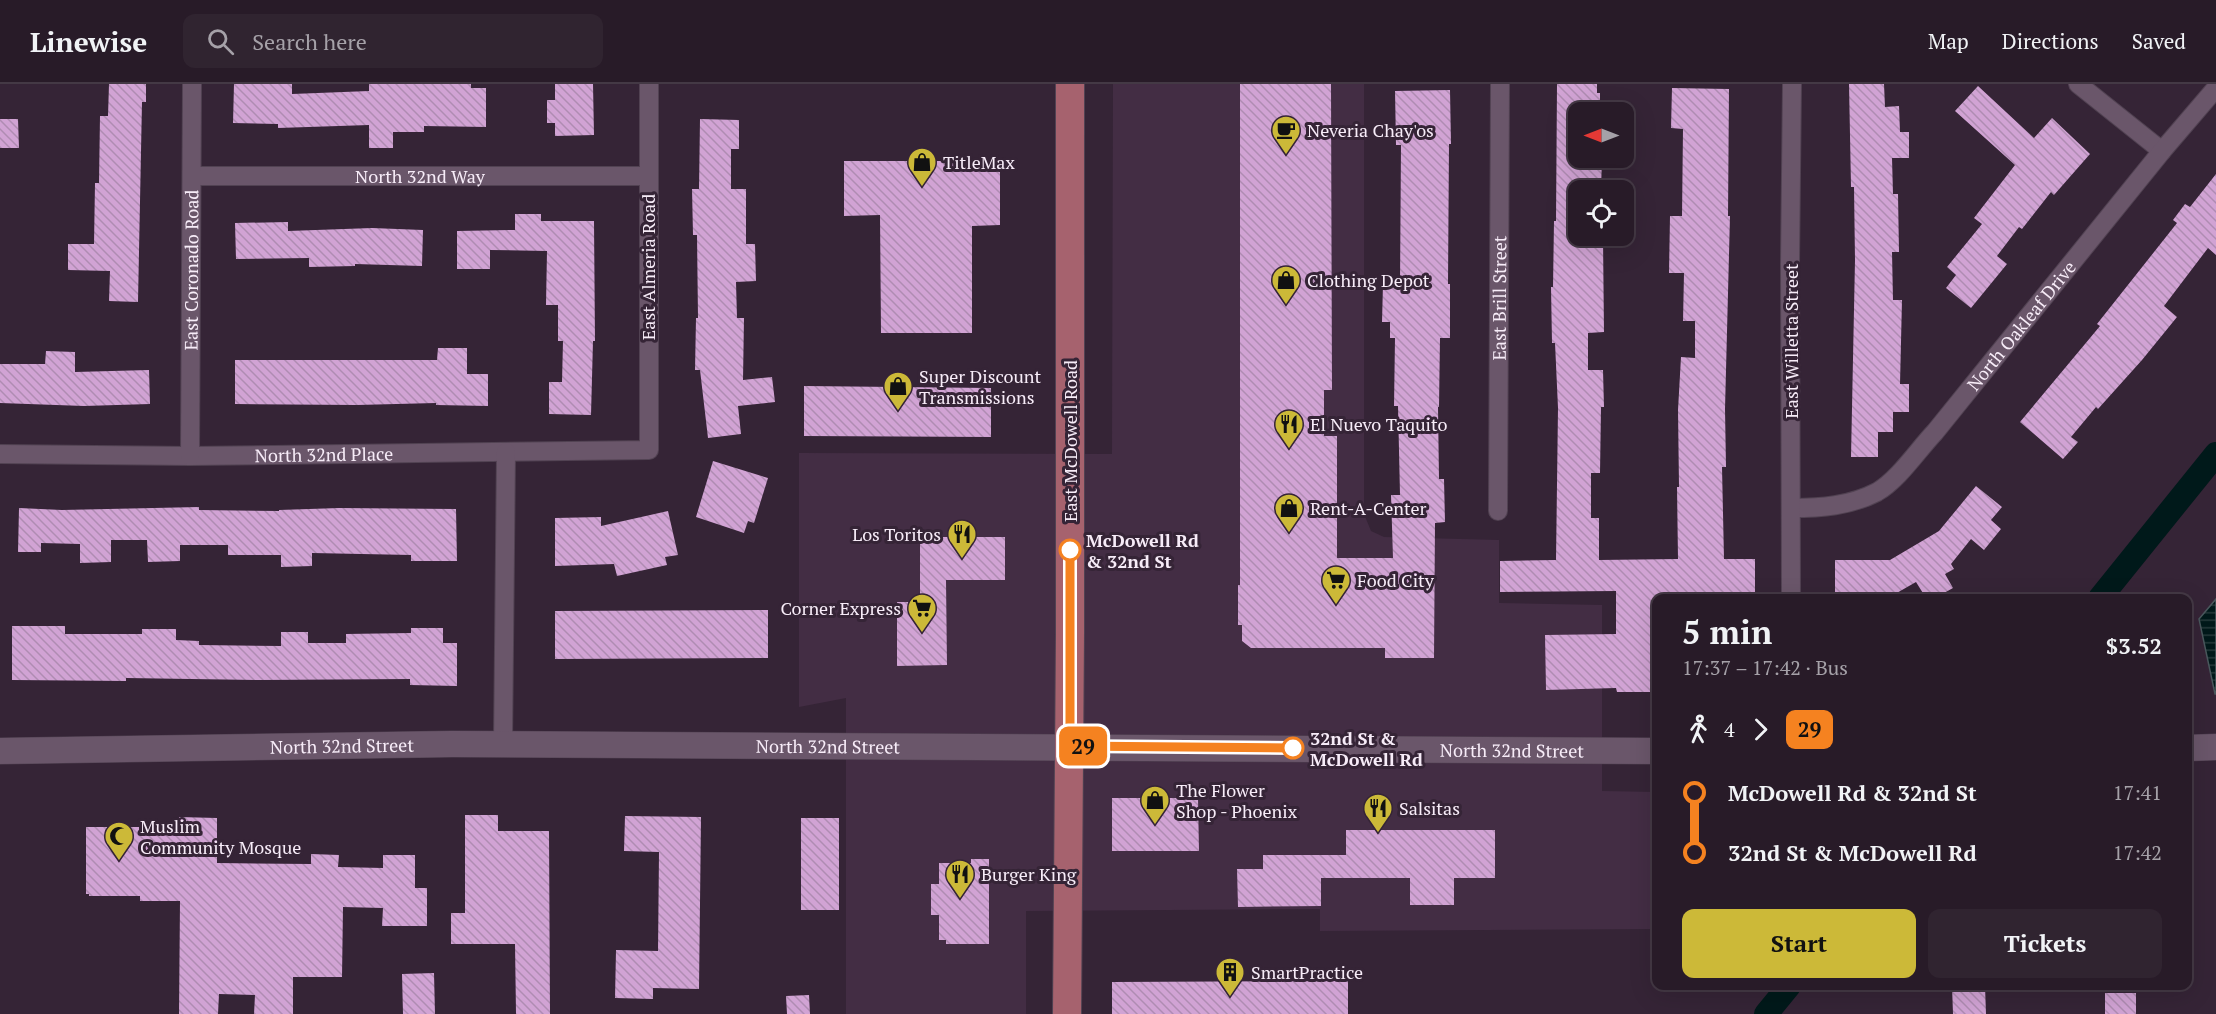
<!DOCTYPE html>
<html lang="en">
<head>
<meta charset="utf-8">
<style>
	:root { --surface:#281b28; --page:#302430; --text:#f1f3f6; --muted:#a5a1a8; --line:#443945; --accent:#ccb938 }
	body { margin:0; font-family:"PT Serif",serif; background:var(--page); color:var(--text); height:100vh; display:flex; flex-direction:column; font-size:22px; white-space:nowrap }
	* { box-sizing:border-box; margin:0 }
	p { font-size:20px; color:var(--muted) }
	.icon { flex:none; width:33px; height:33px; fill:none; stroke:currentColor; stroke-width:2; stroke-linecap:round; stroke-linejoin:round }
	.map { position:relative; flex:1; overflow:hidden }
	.panel { position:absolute; left:1652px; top:510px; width:540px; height:396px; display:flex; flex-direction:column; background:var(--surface); border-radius:12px; box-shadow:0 6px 24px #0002,0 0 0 2px var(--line) }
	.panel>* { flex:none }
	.badge { padding:0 12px; border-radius:9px; font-size:21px; line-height:39px }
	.needle { width:39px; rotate:270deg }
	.buttons { position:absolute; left:1568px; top:18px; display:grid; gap:12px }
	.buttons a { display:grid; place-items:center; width:66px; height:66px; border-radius:12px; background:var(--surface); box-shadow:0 6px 24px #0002,0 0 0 2px var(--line); font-size:30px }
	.map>.badge { position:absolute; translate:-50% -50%; box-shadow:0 0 0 3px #fff }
	.legs { display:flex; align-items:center; gap:9px; height:66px; padding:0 30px; font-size:20px }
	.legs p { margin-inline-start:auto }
	.headline { display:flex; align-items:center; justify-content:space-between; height:102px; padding:0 30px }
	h1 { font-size:33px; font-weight:700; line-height:45px }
	.cta { display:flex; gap:12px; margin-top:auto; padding:12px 30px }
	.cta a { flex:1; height:69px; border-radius:12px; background:var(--accent); color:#111; font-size:24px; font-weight:700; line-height:69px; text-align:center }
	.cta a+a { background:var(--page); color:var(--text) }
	ul { padding:0 30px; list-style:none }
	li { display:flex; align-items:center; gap:21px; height:60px; font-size:22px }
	li i { display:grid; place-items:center; width:9px; height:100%; margin:0 8px; background:currentColor }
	li i::after { content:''; width:15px; height:15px; margin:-8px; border:4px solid; border-radius:50%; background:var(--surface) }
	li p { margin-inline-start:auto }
	li:first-child i { background:linear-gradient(#0000 50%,currentColor 0) }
	li:last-child i { background:linear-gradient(currentColor 50%,#0000 0) }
	header { display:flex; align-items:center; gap:36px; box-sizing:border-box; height:84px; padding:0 30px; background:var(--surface); border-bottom:2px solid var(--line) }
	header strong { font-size:28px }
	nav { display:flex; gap:33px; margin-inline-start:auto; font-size:21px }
	.search { width:420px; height:54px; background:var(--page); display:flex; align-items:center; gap:15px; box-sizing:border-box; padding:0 21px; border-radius:12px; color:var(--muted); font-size:22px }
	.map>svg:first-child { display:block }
	.built { fill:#432d44 }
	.water { fill:url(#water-rules); stroke:#4a585d; stroke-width:1.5 }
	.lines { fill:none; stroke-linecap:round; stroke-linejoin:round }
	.canal { stroke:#00191a; stroke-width:24 }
	.building { fill:url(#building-back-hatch) }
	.street-casing { stroke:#514252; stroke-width:20 }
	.secondary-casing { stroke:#514252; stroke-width:27 }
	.primary-casing { stroke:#514252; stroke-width:30 }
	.street { stroke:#6a566a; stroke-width:18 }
	.secondary { stroke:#6a566a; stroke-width:26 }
	.primary { stroke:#a6626e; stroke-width:28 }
	.line-1-casing { stroke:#fff; stroke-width:14 }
	.line-1 { stroke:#f58220; stroke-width:9 }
	.stop-1-dot { fill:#fff; stroke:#f58220; stroke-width:3 }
	.labels { text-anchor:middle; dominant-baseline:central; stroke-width:6; stroke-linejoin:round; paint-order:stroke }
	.poi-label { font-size:18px; fill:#f7ecf8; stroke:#352436; text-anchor:start }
	.street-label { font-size:18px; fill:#f7ecf8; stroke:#352436 }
	.stop-label { font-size:18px; font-weight:bold; fill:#f7ecf8; stroke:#352436; text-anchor:start }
</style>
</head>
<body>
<header>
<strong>Linewise</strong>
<div class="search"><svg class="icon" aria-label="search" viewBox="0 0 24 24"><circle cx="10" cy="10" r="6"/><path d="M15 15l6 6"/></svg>Search here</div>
<nav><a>Map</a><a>Directions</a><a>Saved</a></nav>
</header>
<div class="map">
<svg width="2216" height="930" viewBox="0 0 2216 930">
	<defs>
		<pattern id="water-rules" width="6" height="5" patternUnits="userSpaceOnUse" patternTransform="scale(1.5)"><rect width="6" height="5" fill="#00191a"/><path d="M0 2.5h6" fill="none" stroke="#263b3c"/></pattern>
		<pattern id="building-back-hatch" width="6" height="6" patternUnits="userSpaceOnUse" patternTransform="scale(1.5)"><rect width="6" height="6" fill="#d1a3d4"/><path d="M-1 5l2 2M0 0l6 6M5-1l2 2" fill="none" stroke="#af8cb2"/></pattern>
	</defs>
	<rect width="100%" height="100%" fill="#352436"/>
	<path class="built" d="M1113,0H1364V430L1371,447L1384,453L1499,456V519L1602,521V707L1656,708V845L1320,847V825L1026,827V930H846V614L799,623V369L1112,370Z"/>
	<path class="water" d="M2216,515V610H2215L2199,535Z"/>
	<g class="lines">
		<path class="canal" d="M2100,514L2216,370
			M1766,930L1789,902"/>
	</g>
	<path class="building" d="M109,0H146V18H142L138,218L109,217L110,187L68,186V160H94L95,99H99L100,32H108Z
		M234,0H292V10L369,7V0H471V4H486V43L424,42V48H393V64H369V41L278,44V40L233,39Z
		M555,0H593L594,51L555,52V39H547V16H555Z
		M1240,0H1331L1332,306H1324V352H1337V474H1393L1391,411H1400L1398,322H1394L1395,254H1390V238H1382L1383,200H1400L1401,61H1396L1395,7L1450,6L1451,60H1449L1448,200H1450V254H1440L1439,323H1438L1439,395H1444L1445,438L1435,439L1434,574H1385V564H1251L1242,557V541H1238V501H1240Z
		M1557,0H1597V9H1600V28H1578V74H1602L1601,106H1578V152L1603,153L1604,248L1588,249V286H1603L1604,323H1601L1600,389H1591V434H1599V476L1678,475L1677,403H1679L1678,326L1681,273L1695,274V237H1683L1684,189H1669L1670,132H1682L1683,45L1671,44L1672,4L1729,5L1728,132H1730L1725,325L1726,383H1722L1724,475H1755V514H1656V582H1650V608H1617L1616,604L1546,606L1545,551L1616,550V507L1500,508V477L1556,476L1558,324L1555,259H1552L1551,203H1553L1554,137H1556Z
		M1849,0H1884L1885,23L1899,22L1900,48H1909V74H1892L1893,110H1898L1899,168H1892L1893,216H1902L1900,300H1909V328H1893V348H1878V373H1851L1855,176L1854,103H1851Z
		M1978,2L2034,54L2052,34L2090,70L2054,111L2051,108L2022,145L2019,143L1997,172L2007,180L1971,224L1946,204L1956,191L1947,183L1982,140L1974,134L2015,81L1955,27Z
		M0,35H18L19,64H0Z
		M700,35L739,36V65H731V105H746V160H755L756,197L736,198L737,234H744L743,296L772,293L775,318L738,322L741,350L708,354L700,286H695L696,234H698L697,151H693L692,105H699Z
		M844,77H1000V141L972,142V249H881L880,131L844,132Z
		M2216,90V171L2208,164L2164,222L2177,233L2142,276L2098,325L2096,323L2071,353L2078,358L2063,375L2020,338L2100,242L2097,240L2177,139L2173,136L2185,120L2190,123Z
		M515,130H541V137H594L595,257H593L591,331L549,330V298H562L563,257H558V221H546L547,167L490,166V185H457V147L515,146Z
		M288,138V147L372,144L423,146L422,182L355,180V182L309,183V174L236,175L235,139Z
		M438,264H467V290H488V322L436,321V319L357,321L235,320V276H437Z
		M46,267L75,268V288L149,286L150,320L84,322L0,319V280H45Z
		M804,302L991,304V353L804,352Z
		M713,377L768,394L754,439L748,437L744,449L696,433Z
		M1976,402L2002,423L1991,436L2001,445L1984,466L1971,455L1951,480L1954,485L1945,490L1953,504L1935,514H1926L1916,498L1888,514H1835V476H1890L1939,447Z
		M199,423V426L279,427V426L339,424L456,425L457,477H411V471L312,469V482L281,483V471H228V461H180V477L148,478L147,456H111V478L80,479V460L41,459V468H18L19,424L62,426Z
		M668,427L678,471L665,473L667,481L617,492L614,480L555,482V434L601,433V442Z
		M920,453H1005V496H946L947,581L897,582V518H920Z
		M768,526V574L555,575V527Z
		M12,542H65V550H142V545H176V556L199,557V561L281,562V548H308V559H346V550L411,549V544H443V559H457V602L410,601V595L260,596L126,594V597L12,596Z
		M1112,714H1198L1199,767H1112Z
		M465,731H498V747H549L550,930H516L515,860H451V829H465Z
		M625,732L701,733L699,905L653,904V915L615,914L616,866L658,867L659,768L624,767Z
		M179,733L217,734V779L311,780V770L339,771L338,783L383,784V771H415V804H427V842H382L383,824L343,823L342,893H293V930H254L255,911L219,910L218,930H179L180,817H140V812H89V810H86V743H179Z
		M801,734H839V826H801Z
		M1346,746H1495V794H1454V821H1410V794H1321V822L1238,823L1237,785H1263V771H1346Z
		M971,775H989V860H946V856H939V831H931V800H939V779H971Z
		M434,889L435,930H403L402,890Z
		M1348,897V930H1112V898Z
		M1952,902H1985L1986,930H1953Z
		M2105,909H2136V930H2105Z
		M809,911L810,930H787L786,912Z"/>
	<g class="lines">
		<g class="street-casing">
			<g id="street">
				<path d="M2078,0L2162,67"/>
				<path id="s1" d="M192,92H648"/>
				<path id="s2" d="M0,370L190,372L649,366V0"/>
				<path id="s3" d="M190,372L192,0"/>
				<path id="s4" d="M1791,424C1821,424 1850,422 1877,408C1899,395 1917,367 1935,348L2162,67L2216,4"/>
				<path id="s5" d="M1498,427L1500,0"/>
				<path d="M1791,514L1790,180L1792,0"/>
				<path d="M503,660L506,368"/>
			</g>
		</g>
		<g class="secondary-casing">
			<g id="secondary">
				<path d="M2187,664L2216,663"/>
				<path id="s6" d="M0,667L452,660L1656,667"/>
			</g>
		</g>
		<g class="primary-casing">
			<path id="primary" d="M1067,930L1070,550V0"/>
		</g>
		<use href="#street" class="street"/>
		<use href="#secondary" class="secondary"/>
		<use href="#primary" class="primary"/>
	</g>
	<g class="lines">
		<g class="line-1-casing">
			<path id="line-1" d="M1070,466V662L1293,664"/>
		</g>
		<use href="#line-1" class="line-1"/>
	</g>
	<defs>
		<g id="cafe-pin" transform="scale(1.5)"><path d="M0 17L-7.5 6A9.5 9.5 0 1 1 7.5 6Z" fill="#ccb938" stroke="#352436"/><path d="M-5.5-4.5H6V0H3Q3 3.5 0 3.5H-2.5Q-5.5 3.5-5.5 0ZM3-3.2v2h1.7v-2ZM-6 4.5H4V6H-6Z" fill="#111"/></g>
		<g id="shop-pin" transform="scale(1.5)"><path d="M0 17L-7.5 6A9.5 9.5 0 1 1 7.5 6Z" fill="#ccb938" stroke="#352436"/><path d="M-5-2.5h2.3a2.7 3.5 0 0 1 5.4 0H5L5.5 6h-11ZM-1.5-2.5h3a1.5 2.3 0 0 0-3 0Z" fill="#111"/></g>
		<g id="restaurant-pin" transform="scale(1.5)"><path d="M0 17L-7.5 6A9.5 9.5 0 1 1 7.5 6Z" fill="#ccb938" stroke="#352436"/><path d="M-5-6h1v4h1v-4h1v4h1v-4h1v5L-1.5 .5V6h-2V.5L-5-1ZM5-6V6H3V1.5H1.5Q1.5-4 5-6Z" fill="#111"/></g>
		<g id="supermarket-pin" transform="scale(1.5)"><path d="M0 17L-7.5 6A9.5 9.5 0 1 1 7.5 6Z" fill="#ccb938" stroke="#352436"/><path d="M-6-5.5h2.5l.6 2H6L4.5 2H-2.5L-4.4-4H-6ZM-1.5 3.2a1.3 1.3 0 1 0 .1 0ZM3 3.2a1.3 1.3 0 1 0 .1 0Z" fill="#111"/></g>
		<g id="mosque-pin" transform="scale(1.5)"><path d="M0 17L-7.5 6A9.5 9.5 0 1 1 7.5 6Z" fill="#ccb938" stroke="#352436"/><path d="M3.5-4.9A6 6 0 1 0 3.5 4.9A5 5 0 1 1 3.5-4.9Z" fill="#111"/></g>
		<g id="building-pin" transform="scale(1.5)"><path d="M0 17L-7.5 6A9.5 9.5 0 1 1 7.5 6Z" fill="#ccb938" stroke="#352436"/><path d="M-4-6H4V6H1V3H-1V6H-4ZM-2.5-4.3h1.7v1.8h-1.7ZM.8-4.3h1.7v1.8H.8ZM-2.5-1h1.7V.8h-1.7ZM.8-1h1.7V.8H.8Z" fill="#111"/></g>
	</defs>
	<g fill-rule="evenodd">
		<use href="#cafe-pin" x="1286" y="46"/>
		<use href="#shop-pin" x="922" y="78"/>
		<use href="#shop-pin" x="1286" y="196"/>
		<use href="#shop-pin" x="898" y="302"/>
		<use href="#restaurant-pin" x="1289" y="340"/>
		<use href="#shop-pin" x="1289" y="424"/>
		<use href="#restaurant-pin" x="962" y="450"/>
		<use href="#supermarket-pin" x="1336" y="496"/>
		<use href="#supermarket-pin" x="922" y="524"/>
		<use href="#shop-pin" x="1155" y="716"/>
		<use href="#restaurant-pin" x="1378" y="724"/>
		<use href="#mosque-pin" x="119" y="752"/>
		<use href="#restaurant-pin" x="960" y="790"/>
		<use href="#building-pin" x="1230" y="888"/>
	</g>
	<g class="stop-1-dot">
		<circle cx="1070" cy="466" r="10"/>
		<circle cx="1293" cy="664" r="10"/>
	</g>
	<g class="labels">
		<g class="poi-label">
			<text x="1307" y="46">Neveria Chay'os</text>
			<text x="943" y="78">TitleMax</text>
			<text x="1307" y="196">Clothing Depot</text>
			<text x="919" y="292">Super Discount<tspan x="919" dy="21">Transmissions</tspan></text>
			<text x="1310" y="340">El Nuevo Taquito</text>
			<text x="1310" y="424">Rent-A-Center</text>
			<text x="941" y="450" text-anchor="end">Los Toritos</text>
			<text x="1357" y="496">Food City</text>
			<text x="901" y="524" text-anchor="end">Corner Express</text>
			<text x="1176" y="706">The Flower<tspan x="1176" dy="21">Shop - Phoenix</tspan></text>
			<text x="1399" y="724">Salsitas</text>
			<text x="140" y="742">Muslim<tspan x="140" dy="21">Community Mosque</tspan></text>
			<text x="981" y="790">Burger King</text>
			<text x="1251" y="888">SmartPractice</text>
		</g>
		<g class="street-label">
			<text stroke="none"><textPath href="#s1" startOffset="228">North 32nd Way</textPath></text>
			<text transform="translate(648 183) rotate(-90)">East Almeria Road</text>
			<text stroke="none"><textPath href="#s3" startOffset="186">East Coronado Road</textPath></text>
			<text stroke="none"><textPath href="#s5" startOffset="213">East Brill Street</textPath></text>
			<text stroke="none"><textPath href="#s4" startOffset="309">North Oakleaf Drive</textPath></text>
			<text transform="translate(1791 257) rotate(-90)">East Willetta Street</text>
			<text transform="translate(1070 357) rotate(-90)">East McDowell Road</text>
			<text stroke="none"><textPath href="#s2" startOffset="324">North 32nd Place</textPath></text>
			<text stroke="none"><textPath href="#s6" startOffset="342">North 32nd Street</textPath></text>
			<text stroke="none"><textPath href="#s6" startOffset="828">North 32nd Street</textPath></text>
			<text stroke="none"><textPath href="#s6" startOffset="1512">North 32nd Street</textPath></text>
		</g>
		<g class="stop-label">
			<text x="1086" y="456">McDowell Rd<tspan x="1086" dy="21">&amp; 32nd St</tspan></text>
			<text x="1310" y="654">32nd St &amp;<tspan x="1310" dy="21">McDowell Rd</tspan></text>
		</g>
	</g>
</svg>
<div class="buttons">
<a><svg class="needle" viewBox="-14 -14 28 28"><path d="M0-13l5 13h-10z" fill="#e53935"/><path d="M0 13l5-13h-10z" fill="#a5a1a8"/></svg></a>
<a><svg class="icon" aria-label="locate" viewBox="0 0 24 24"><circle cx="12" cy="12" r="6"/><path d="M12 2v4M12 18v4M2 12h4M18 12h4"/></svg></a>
</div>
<b class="badge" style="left:1083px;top:662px;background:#f58220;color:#111">29</b>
<section class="panel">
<div class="headline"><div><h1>5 min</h1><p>17:37 – 17:42 · Bus</p></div><b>$3.52</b></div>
<div class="legs"><svg class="icon" aria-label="walk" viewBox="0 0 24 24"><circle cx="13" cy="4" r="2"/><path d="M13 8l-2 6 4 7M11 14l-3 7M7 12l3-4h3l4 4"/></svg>4<svg class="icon" aria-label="forward" viewBox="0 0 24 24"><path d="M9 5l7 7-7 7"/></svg><b class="badge" style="background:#f58220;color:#111">29</b></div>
<ul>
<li><i style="color:#f58220"></i><b>McDowell Rd &amp; 32nd St</b><p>17:41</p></li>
<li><i style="color:#f58220"></i><b>32nd St &amp; McDowell Rd</b><p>17:42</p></li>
</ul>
<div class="cta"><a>Start</a><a>Tickets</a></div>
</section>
</div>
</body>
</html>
